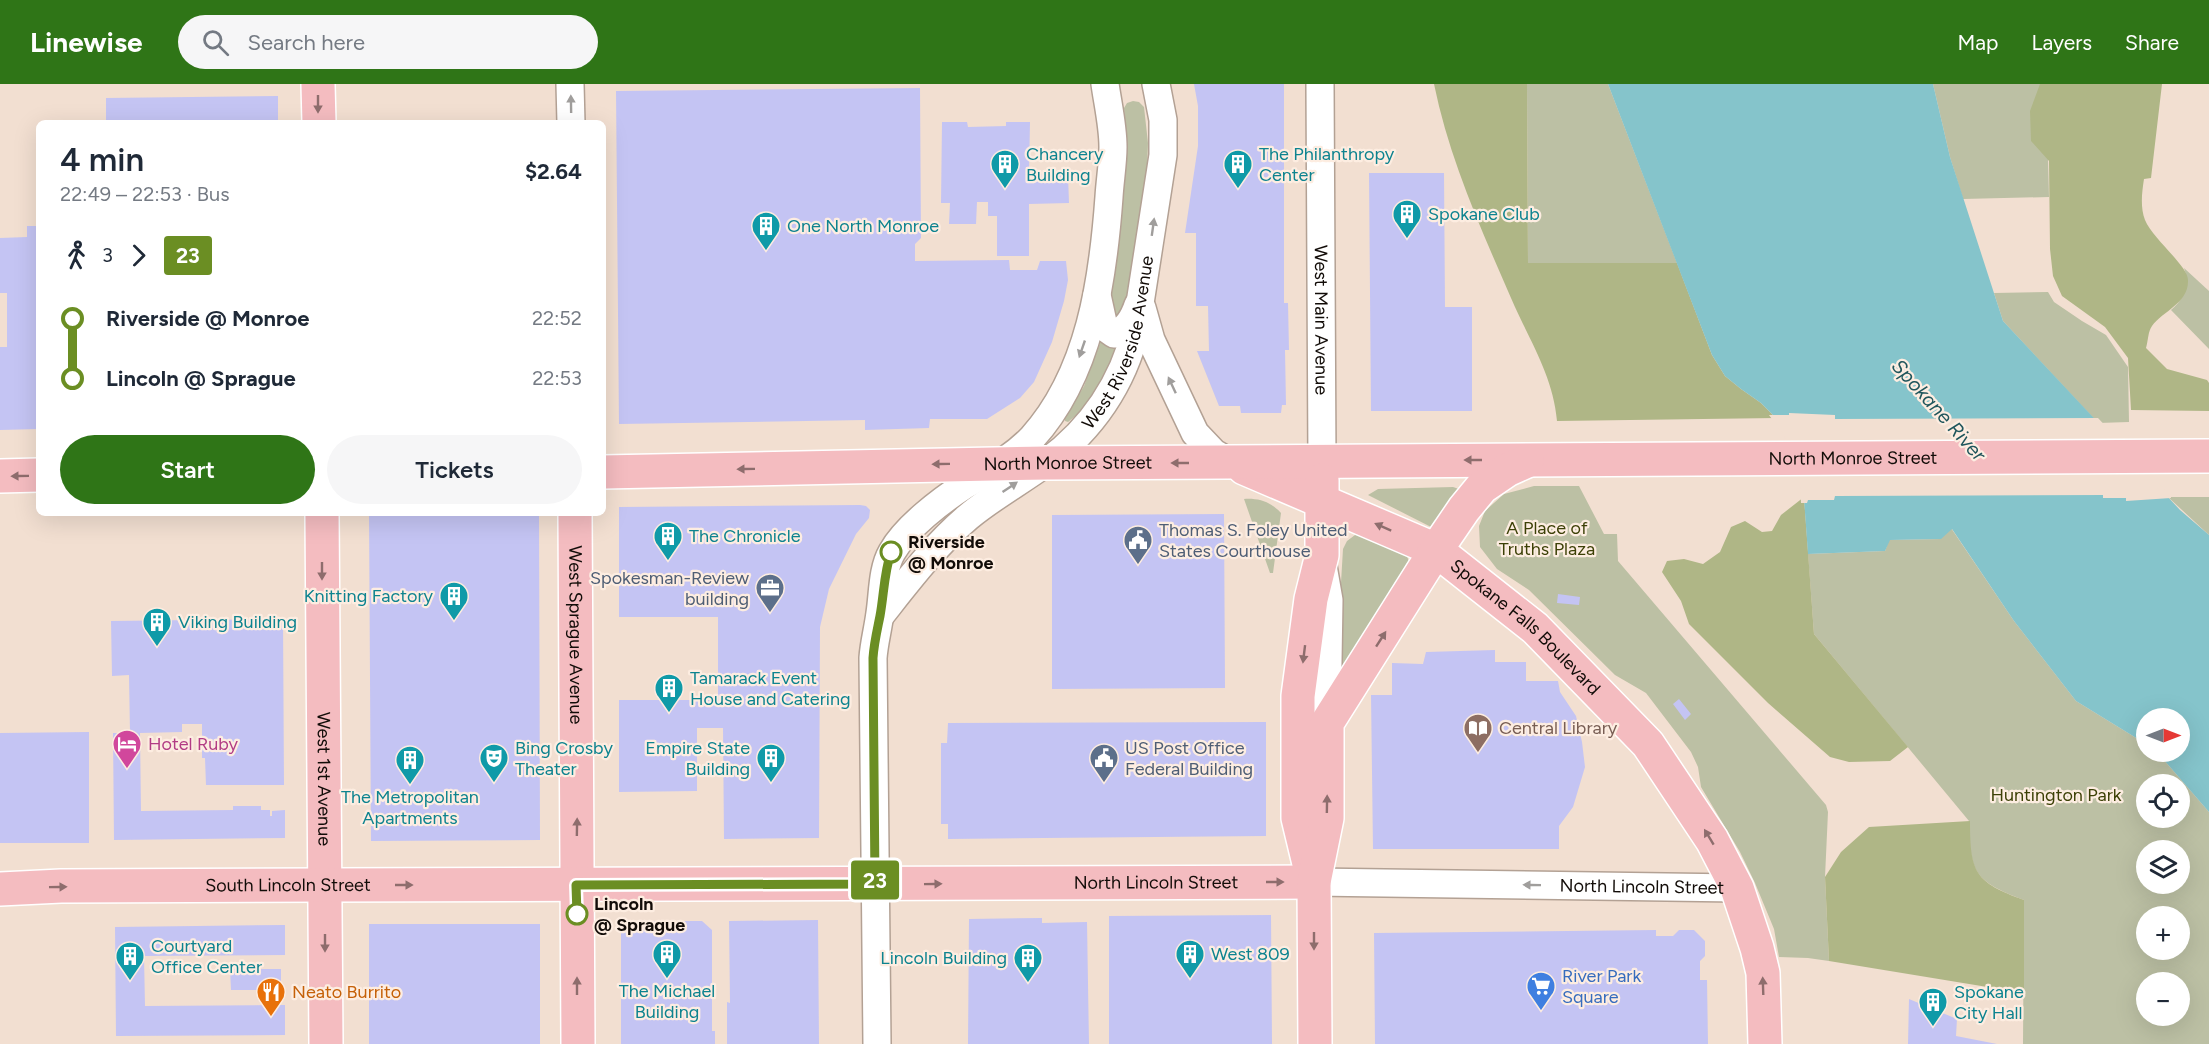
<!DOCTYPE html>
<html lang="en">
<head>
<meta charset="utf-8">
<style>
	:root { --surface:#fff; --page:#f6f6f7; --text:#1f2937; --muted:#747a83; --accent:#2f7517 }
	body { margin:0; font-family:Figtree,sans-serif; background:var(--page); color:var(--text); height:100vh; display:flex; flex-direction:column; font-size:22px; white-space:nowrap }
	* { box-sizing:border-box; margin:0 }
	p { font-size:20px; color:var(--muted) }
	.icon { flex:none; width:33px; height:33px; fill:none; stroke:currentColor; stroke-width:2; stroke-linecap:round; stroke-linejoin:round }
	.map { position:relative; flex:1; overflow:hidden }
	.sheet { position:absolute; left:36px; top:36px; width:570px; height:396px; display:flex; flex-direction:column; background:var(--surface); border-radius:9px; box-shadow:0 6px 24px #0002 }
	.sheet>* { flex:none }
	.badge { padding:0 12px; border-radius:4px; font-size:21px; line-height:39px }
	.needle { width:39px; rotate:90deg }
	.fabs { position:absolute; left:2136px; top:624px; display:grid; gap:12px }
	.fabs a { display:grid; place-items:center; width:54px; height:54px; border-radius:50%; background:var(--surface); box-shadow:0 6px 24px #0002; font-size:30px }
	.map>.badge { position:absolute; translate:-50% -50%; box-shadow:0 0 0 3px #fff }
	.legs { display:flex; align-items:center; gap:9px; height:66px; padding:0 24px; font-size:20px }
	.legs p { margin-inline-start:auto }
	.headline { display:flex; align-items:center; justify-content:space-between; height:102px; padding:0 24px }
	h1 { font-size:33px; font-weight:600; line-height:45px }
	.action { display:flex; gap:12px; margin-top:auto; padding:12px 24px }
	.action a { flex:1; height:69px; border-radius:36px; background:var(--accent); color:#fff; font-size:24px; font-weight:600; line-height:69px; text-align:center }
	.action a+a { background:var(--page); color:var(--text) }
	ul { padding:0 24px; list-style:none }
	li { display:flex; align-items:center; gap:21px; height:60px; font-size:22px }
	li i { display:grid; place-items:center; width:9px; height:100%; margin:0 8px; background:currentColor }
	li i::after { content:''; width:15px; height:15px; margin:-8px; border:4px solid; border-radius:50%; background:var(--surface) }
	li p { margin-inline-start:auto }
	li:first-child i { background:linear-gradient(#0000 50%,currentColor 0) }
	li:last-child i { background:linear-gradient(currentColor 50%,#0000 0) }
	header { display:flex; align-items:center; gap:36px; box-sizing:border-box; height:84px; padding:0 30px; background:var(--accent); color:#fff }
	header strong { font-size:28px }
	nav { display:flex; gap:33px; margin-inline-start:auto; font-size:21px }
	.search { width:420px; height:54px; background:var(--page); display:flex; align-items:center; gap:15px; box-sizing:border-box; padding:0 21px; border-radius:33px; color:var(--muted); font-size:22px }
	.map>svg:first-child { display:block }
	.green { fill:#bcc0a4; fill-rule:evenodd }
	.forest { fill:#afb686 }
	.water { fill:#85c4cb }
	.pier { fill:#f2dfd1 }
	.building { fill:#c4c4f3 }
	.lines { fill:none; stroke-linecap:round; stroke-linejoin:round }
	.minor-casing { stroke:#b3a194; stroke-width:30 }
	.major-casing { stroke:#fff; stroke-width:36 }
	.minor { stroke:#fff; stroke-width:27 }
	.major { stroke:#f4bcc0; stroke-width:33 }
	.oneway { fill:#8e6d6d }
	.oneway2 { fill:#a09e9c }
	.line-1-casing { stroke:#fff; stroke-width:14 }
	.line-1 { stroke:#6b8e23; stroke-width:9 }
	.stop-1-dot { fill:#fff; stroke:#6b8e23; stroke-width:3 }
	.labels { text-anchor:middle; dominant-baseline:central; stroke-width:4.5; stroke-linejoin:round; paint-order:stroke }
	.culture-label { font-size:18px; fill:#0d838f; stroke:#fdede1; text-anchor:start }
	.street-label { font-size:18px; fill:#120c08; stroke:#fdede1 }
	.park-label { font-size:18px; fill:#3c4006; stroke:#fdede1 }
	.service-label { font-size:18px; fill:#4e5e75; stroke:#fdede1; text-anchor:start }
	.stop-label { font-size:18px; font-weight:bold; fill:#120c08; stroke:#fdede1; text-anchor:start }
	.education-label { font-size:18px; fill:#785e54; stroke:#fdede1; text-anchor:start }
	.hotel-label { font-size:18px; fill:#b23c85; stroke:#fdede1; text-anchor:start }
	.shop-label { font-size:18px; fill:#366cbe; stroke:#fdede1; text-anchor:start }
	.food-label { font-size:18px; fill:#c56008; stroke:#fdede1; text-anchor:start }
	.water-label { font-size:20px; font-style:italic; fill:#20565c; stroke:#fdede1 }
</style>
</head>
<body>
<header>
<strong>Linewise</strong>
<div class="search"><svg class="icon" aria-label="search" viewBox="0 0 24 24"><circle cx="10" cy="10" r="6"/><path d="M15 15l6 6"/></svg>Search here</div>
<nav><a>Map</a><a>Layers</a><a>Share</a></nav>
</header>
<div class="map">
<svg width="2209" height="960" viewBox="0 0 2209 960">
	<rect width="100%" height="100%" fill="#f2dfd1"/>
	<path class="green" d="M1527,0H1608L1677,179L1528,180Z
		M1933,0H2046L2049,113L1963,115L1950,73Z
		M1133,17L1139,18L1144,23L1148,59L1147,88L1128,230L1116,237L1107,228L1123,116L1126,60L1124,24L1127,19Z
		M2184,184L2209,207V265L2171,226C2185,214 2190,201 2184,184Z
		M2048,208L2054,218L2082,237L2106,251L2128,283L2129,338L2098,339L2003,237L1994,209Z
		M1103,251L1124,252L1093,317L1068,338L1065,337V334L1084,302Z
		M1534,402H1579L1604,450H1617L1618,477L1826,721L1828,728L1825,793L1829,877L1808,874L1779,873L1774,845L1755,799L1740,768L1701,703L1698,683L1691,668L1646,609L1615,591L1529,506L1497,485L1480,463L1479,442L1485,427L1504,410Z
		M1453,403L1462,406L1433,444L1368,411L1378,405Z
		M2168,413H2209V451Z
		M1244,415C1259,414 1271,418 1281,429L1273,489H1270Z
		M1951,444L2014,537L2076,617L2146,660V668H2157L2209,728V960H2023L2024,816C1974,797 1970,789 1969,737L1814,550L1808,470L1885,467L1889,456L1940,455ZM2146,700H2180V734H2146ZM2146,766H2180V800H2146ZM2146,832H2180V866H2146ZM2146,898H2180V932H2146Z
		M1359,448L1406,469L1409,478L1344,584L1339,585L1336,582L1343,465L1347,457Z"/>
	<path class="forest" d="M1434,0H1527L1528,179H1677L1712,271L1725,292L1741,305L1761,319L1776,334L1557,337C1553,291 1529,256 1511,214C1481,145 1449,74 1434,0Z
		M2040,0H2162L2151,94L2144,95C2142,108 2140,123 2145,136C2153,155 2188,182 2188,196C2189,219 2163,227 2152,242C2148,247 2148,258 2146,264L2167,285L2207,296L2209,299V327L2131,326L2128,274L2105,243L2062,212L2053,192L2050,165L2049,77L2031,57L2030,27Z
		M1804,413L1814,550L1908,663L1890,677L1849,678L1830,673L1768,619L1689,540L1681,517L1662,488L1667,477L1684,475L1703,480L1720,468L1731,443L1745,437L1762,448L1772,447L1781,431Z
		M1970,737C1970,789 1975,798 2024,816V909L1829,877L1825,793L1841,768L1869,743Z"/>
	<path class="water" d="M1608,0H1933L1950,73L2003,237L2180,426L2209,451V728L2157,668H2180V634H2146V660L2076,617L2014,537L1952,445L1941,455L1890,456L1885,467L1808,470L1802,387L1776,334L1761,319L1741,305L1725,292L1712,271Z"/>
	<path class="pier" d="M1789,329L1835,331V335L2098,334L2171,412V414L2126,417V414H2103V411L1835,412L1834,416H1808L1807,419H1801L1799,387L1783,350L1769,331H1789Z"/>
	<path class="building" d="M1194,0H1284V219H1288L1289,266H1285L1286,321H1282L1281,329H1241L1240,322H1219L1197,267H1209L1208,222H1196V149H1185L1198,62V22Z
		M920,4L921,154L915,160V177L1009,176L1010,186H1037L1040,177H1066L1068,196L1064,217L1052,258L1034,298L1020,314L987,335H930L929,344L865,346V336L619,340L616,7Z
		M278,12V39H106V14Z
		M942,38H967L968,43L1006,42V38H1030L1029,89L1068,91L1069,119L1029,120V172H997V132H988V118H977L976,140H949L950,119H941Z
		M1369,89H1444L1445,223H1472V327H1371Z
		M27,142H39V345L0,346V263H7V209H0V154L27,153Z
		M860,421L866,422L870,426L869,434L856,450L829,505L820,543L819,754L724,755L723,644H697V707L619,708V616H718V533H619V423Z
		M369,429H539L540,756L371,757Z
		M1224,430L1225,604L1052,605V431Z
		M1558,510L1580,513L1579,521L1557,519Z
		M283,535L284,701H206L205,674H202V640H182V648L140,649L141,727L233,726V722H261V726H270V732H272V727L285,726V754L114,756L113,649H130L129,591L112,592L111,537Z
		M1495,566V578H1526V597H1558L1560,608L1576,632L1582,658L1585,683L1573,723L1559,742V765H1373L1371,611H1392V579L1423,580L1426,568Z
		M1679,615L1691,630L1685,636L1673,620Z
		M1266,638V752L948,755V740H941V659H947L948,639Z
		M89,648V759H0V649Z
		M1271,831L1272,960H1109V832Z
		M1042,834V839L1087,838L1089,960H968L969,835Z
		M818,836L819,960H727V918L730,919L729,837Z
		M629,837H702L712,846V947H715V960H621V844Z
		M369,840H540V960H369Z
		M285,841V871L144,872L145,922L285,921V951L116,952L115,843Z
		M1656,846V852H1673L1679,846H1694L1705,857V872L1700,877V896H1707L1708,960H1375L1374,849Z
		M230,885H281V906H231Z
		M1909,915L1957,935L1956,952L1997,960H1908Z"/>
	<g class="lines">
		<g class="minor-casing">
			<g id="minor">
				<path d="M570,0L571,39"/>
				<path id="s1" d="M1320,0L1322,378"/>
				<path d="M1097,211L1104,243L1114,250C1127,246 1134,233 1138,221"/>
				<path d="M1142,224L1151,256L1195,349L1214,369L1231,379"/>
				<path d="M1322,476L1329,516L1327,639"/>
				<path id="s2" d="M880,532C907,498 934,462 968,433C992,413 1021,397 1047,378C1092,345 1123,299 1136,245L1163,71V36L1156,0"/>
				<path id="s3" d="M1314,798L1737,804"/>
				<path d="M877,960L873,574C874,559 878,545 880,529C883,510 882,485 892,468C906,443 942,416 965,401C988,387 1013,374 1032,354C1090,290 1103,196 1109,113C1110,96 1113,79 1113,63C1113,42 1108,21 1105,0"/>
			</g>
		</g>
		<g class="major-casing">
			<g id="major">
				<path d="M318,0L319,39"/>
				<path id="s4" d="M1244,384L1436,466L1535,544L1648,660L1712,756L1737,804L1757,864L1763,889L1765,960"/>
				<path id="s5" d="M603,388L1046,379L2209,372"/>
				<path d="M0,392L39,391"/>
				<path id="s6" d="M322,429L326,960"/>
				<path id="s7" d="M575,429L578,960"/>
				<path d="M1311,788L1298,734V612L1311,515L1322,471V396"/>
				<path id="s8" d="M0,805L61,802L325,801L1314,798"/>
				<path d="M1315,960L1314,798L1327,734V639L1436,466L1464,425L1482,403L1507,386L1527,377"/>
			</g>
		</g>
		<use href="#minor" class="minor"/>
		<use href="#major" class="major"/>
	</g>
	<defs><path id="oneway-solid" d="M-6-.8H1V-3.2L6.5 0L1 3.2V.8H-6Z" transform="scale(1.5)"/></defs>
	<g class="oneway">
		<use href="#oneway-solid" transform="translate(318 20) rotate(90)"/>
		<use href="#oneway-solid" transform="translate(1473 376) rotate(180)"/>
		<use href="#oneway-solid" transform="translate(1180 379) rotate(-180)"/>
		<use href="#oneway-solid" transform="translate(941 380) rotate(179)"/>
		<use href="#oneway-solid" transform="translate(746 385) rotate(179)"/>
		<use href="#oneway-solid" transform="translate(20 392) rotate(179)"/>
		<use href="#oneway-solid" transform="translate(1383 443) rotate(-156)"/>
		<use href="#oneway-solid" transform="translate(322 487) rotate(90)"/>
		<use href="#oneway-solid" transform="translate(1381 555) rotate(-57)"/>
		<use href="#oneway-solid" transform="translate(1304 570) rotate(97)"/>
		<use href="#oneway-solid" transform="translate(1327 720) rotate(-89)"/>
		<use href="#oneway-solid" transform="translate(577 743) rotate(-89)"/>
		<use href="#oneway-solid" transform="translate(1709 753) rotate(-121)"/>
		<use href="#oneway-solid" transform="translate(1275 798)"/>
		<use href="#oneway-solid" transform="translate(933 800) rotate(-1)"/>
		<use href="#oneway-solid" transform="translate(404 801)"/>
		<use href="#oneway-solid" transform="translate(58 803) rotate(-1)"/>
		<use href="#oneway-solid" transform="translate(1314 857) rotate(90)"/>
		<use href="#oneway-solid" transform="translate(325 859) rotate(90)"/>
		<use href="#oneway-solid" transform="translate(577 902) rotate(-90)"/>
		<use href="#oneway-solid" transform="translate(1763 902) rotate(-92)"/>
	</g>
	<g class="oneway2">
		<use href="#oneway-solid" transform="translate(571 20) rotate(-91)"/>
		<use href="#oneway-solid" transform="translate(1153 143) rotate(-82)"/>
		<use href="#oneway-solid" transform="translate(1082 265) rotate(109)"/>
		<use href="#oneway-solid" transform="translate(1172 301) rotate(-115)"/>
		<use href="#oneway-solid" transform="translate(1010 403) rotate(-34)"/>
		<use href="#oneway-solid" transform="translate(1532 801) rotate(-179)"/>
	</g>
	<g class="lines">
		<g class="line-1-casing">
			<path id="line-1" d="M577,830L576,801L875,800L873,574C874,559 877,547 880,532C884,510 884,489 891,468"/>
		</g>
		<use href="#line-1" class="line-1"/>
	</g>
	<defs>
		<g id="building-pin" transform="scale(1.5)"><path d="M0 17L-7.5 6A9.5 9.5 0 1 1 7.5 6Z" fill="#0f9aa8" stroke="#fdede1"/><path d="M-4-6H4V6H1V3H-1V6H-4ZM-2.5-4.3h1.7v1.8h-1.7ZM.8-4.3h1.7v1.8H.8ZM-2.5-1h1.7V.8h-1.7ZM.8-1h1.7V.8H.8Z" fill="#fff"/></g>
		<g id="civic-pin" transform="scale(1.5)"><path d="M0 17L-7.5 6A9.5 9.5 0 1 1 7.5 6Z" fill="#5c6f8a" stroke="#fdede1"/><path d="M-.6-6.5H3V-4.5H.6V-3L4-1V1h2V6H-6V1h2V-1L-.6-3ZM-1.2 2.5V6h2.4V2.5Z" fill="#fff"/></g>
		<g id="office-pin" transform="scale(1.5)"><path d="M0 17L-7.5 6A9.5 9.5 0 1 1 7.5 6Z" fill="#5c6f8a" stroke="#fdede1"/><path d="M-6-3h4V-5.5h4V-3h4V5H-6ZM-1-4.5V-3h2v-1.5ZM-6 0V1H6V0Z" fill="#fff"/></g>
		<g id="library-pin" transform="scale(1.5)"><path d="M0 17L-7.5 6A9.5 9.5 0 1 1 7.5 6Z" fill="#8d6e63" stroke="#fdede1"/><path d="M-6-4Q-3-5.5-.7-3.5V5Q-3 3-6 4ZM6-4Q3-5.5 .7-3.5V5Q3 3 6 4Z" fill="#fff"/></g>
		<g id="hotel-pin" transform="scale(1.5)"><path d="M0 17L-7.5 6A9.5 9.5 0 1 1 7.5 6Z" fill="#d1479c" stroke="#fdede1"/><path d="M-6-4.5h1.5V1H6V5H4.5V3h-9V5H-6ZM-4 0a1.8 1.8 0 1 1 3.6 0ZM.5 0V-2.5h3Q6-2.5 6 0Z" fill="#fff"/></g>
		<g id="theatre-pin" transform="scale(1.5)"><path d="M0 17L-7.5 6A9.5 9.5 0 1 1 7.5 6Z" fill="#0f9aa8" stroke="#fdede1"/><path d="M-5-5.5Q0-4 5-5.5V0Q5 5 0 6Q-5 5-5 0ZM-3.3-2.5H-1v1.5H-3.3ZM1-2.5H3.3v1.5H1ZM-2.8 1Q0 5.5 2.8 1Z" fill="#fff"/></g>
		<g id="supermarket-pin" transform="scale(1.5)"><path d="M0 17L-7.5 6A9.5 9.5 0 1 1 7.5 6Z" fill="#3f7fe0" stroke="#fdede1"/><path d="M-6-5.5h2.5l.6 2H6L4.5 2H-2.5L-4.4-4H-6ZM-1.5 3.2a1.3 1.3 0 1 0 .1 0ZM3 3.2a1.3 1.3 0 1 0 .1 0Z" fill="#fff"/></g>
		<g id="restaurant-pin" transform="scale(1.5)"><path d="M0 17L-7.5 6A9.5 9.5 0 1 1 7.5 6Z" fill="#e8710a" stroke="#fdede1"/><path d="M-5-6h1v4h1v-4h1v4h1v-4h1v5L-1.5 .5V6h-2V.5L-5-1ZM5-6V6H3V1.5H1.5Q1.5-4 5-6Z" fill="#fff"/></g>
	</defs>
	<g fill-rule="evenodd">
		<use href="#building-pin" x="1005" y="80"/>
		<use href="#building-pin" x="1238" y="80"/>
		<use href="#building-pin" x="1407" y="130"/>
		<use href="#building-pin" x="766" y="142"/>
		<use href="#building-pin" x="668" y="452"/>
		<use href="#civic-pin" x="1138" y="456"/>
		<use href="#office-pin" x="770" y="504"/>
		<use href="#building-pin" x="454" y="512"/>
		<use href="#building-pin" x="157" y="538"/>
		<use href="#building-pin" x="669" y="604"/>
		<use href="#library-pin" x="1478" y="644"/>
		<use href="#hotel-pin" x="127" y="660"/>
		<use href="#theatre-pin" x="494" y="674"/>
		<use href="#building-pin" x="771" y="674"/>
		<use href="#civic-pin" x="1104" y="674"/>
		<use href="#building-pin" x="410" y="676"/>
		<use href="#building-pin" x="667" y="870"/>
		<use href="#building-pin" x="1190" y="870"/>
		<use href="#building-pin" x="130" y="872"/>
		<use href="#building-pin" x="1028" y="874"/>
		<use href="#supermarket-pin" x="1541" y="902"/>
		<use href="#restaurant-pin" x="271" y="908"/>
		<use href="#building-pin" x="1933" y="918"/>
	</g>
	<g class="stop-1-dot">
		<circle cx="891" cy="468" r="10"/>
		<circle cx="577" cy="830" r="10"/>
	</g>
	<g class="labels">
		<g class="culture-label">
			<text x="1026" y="70">Chancery<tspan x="1026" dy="21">Building</tspan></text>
			<text x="1259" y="70">The Philanthropy<tspan x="1259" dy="21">Center</tspan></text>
			<text x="1428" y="130">Spokane Club</text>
			<text x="787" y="142">One North Monroe</text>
			<text x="689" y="452">The Chronicle</text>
			<text x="433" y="512" text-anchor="end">Knitting Factory</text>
			<text x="178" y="538">Viking Building</text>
			<text x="690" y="594">Tamarack Event<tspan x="690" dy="21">House and Catering</tspan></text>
			<text x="515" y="664">Bing Crosby<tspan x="515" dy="21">Theater</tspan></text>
			<text x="750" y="664" text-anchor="end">Empire State<tspan x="750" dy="21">Building</tspan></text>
			<text x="410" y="713" text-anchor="middle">The Metropolitan<tspan x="410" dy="21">Apartments</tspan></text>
			<text x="151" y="862">Courtyard<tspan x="151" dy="21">Office Center</tspan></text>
			<text x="1211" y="870">West 809</text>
			<text x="1007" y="874" text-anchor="end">Lincoln Building</text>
			<text x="667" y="907" text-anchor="middle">The Michael<tspan x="667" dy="21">Building</tspan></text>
			<text x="1954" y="908">Spokane<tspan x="1954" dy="21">City Hall</tspan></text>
		</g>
		<g class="street-label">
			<text stroke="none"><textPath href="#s1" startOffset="236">West Main Avenue</textPath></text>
			<text stroke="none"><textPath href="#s2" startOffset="374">West Riverside Avenue</textPath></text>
			<text stroke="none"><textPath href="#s5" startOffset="1250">North Monroe Street</textPath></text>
			<text stroke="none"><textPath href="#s5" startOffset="465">North Monroe Street</textPath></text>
			<text stroke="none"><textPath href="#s4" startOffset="327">Spokane Falls Boulevard</textPath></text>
			<text stroke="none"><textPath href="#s7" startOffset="122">West Sprague Avenue</textPath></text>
			<text stroke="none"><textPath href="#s6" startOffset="266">West 1st Avenue</textPath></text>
			<text stroke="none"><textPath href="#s8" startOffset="1156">North Lincoln Street</textPath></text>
			<text stroke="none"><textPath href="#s8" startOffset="288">South Lincoln Street</textPath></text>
			<text stroke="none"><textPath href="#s3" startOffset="328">North Lincoln Street</textPath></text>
		</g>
		<g class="park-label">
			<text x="1547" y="444">A Place of<tspan x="1547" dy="21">Truths Plaza</tspan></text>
			<text x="2056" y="711">Huntington Park</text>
		</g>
		<g class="service-label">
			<text x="1159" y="446">Thomas S. Foley United<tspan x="1159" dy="21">States Courthouse</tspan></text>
			<text x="749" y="494" text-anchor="end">Spokesman-Review<tspan x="749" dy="21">building</tspan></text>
			<text x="1125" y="664">US Post Office<tspan x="1125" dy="21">Federal Building</tspan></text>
		</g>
		<g class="stop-label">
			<text x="908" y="458">Riverside<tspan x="908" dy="21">@ Monroe</tspan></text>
			<text x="594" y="820">Lincoln<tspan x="594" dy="21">@ Sprague</tspan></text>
		</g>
		<g class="education-label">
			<text x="1499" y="644">Central Library</text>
		</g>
		<g class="hotel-label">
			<text x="148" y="660">Hotel Ruby</text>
		</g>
		<g class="shop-label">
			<text x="1562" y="892">River Park<tspan x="1562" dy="21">Square</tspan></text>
		</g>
		<g class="food-label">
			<text x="292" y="908">Neato Burrito</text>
		</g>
		<g class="water-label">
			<text transform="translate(1939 326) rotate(48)">Spokane River</text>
		</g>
	</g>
</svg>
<div class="fabs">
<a><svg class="needle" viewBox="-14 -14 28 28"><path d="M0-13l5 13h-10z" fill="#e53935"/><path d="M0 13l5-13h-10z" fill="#747a83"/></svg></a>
<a><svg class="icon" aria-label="locate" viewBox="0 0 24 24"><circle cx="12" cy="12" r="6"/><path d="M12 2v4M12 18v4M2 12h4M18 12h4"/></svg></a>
<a><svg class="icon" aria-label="layers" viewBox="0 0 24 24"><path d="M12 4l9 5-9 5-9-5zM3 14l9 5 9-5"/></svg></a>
<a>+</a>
<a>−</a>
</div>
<b class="badge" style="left:875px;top:796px;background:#6b8e23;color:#fff">23</b>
<section class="sheet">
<div class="headline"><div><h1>4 min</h1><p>22:49 – 22:53 · Bus</p></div><b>$2.64</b></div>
<div class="legs"><svg class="icon" aria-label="walk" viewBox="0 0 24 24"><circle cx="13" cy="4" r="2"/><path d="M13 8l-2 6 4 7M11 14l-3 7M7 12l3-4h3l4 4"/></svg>3<svg class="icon" aria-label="forward" viewBox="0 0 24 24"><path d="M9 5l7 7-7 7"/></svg><b class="badge" style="background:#6b8e23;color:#fff">23</b></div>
<ul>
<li><i style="color:#6b8e23"></i><b>Riverside @ Monroe</b><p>22:52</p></li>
<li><i style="color:#6b8e23"></i><b>Lincoln @ Sprague</b><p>22:53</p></li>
</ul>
<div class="action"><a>Start</a><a>Tickets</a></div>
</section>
</div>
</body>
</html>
